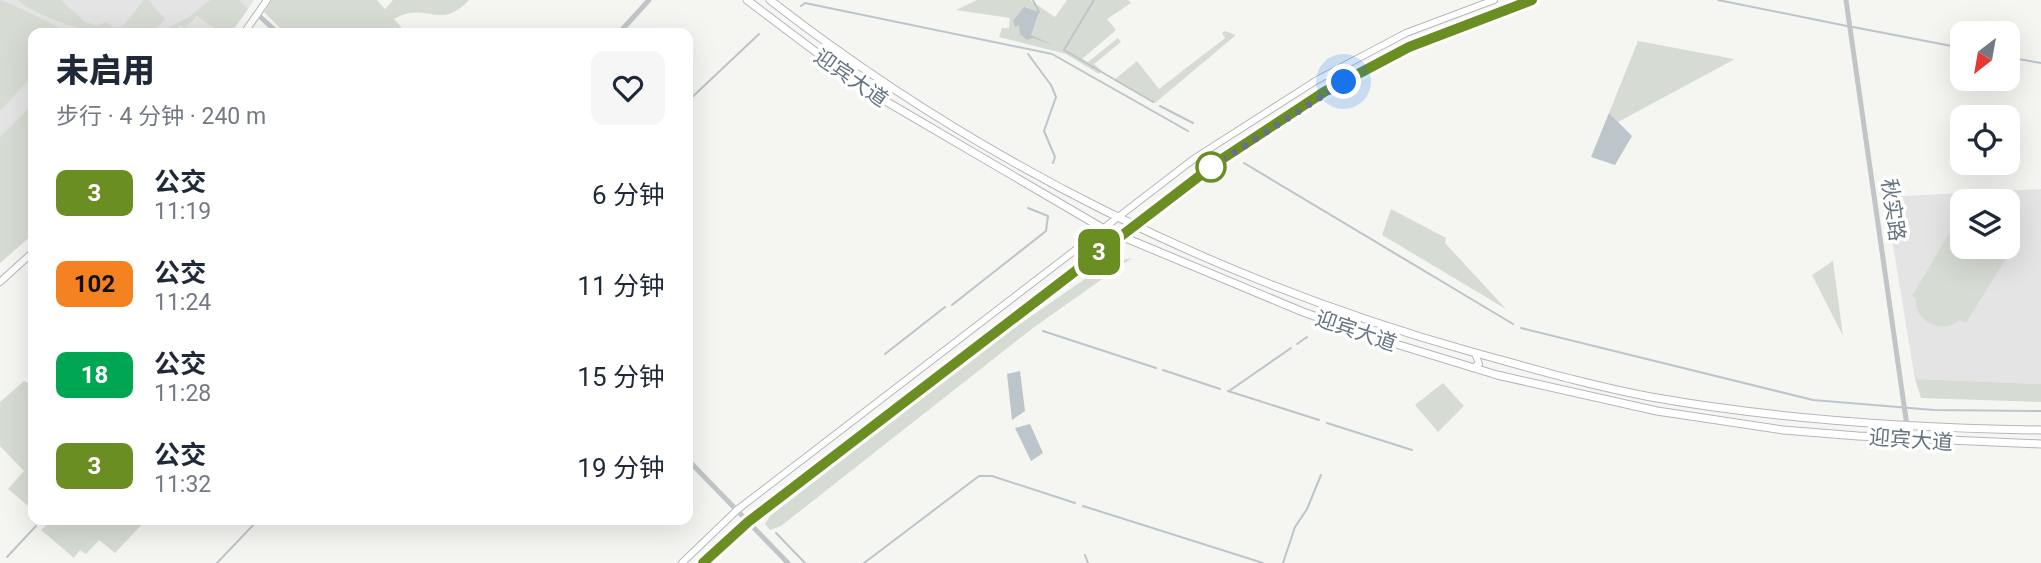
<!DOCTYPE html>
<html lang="zh">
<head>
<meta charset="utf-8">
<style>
	:root { --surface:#fff; --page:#f6f6f7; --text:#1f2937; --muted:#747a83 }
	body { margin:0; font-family:Roboto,"Noto Sans SC",sans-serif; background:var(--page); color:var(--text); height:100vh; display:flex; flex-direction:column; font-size:26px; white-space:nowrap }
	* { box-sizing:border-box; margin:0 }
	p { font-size:23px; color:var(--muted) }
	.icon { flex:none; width:38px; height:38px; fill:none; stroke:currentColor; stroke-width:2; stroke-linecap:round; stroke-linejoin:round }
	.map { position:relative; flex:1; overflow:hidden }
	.side { position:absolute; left:28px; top:28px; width:665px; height:497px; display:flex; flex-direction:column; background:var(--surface); border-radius:14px; box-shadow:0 7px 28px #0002 }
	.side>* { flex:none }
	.badge { padding:0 14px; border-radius:10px; font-size:24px; line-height:46px }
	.needle { width:46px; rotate:211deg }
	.controls { position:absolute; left:1950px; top:21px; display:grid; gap:14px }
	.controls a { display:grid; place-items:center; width:70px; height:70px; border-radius:14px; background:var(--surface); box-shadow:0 7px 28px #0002; font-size:35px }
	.you { position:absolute; width:35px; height:35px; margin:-18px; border:5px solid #fff; border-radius:50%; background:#1a73e8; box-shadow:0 0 0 10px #1a73e833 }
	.map>.badge { position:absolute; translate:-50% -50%; box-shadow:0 0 0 4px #fff }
	.round { display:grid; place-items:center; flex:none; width:74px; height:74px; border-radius:14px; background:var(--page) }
	.overview { display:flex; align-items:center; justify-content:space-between; height:119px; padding:0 28px }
	h1 { font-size:33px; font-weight:800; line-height:52px }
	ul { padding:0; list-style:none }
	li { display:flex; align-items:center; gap:21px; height:91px; padding:0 28px }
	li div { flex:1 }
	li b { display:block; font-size:26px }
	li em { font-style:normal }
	li .badge { min-width:77px; font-weight:700; text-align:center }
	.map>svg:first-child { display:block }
	.built { fill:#e3e4e3; fill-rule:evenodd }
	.green { fill:#d6dcd3 }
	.water { fill:#bcc5ca }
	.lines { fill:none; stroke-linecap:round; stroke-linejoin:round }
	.stream { stroke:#bcc5ca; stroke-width:2 }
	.major-casing { stroke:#b4b8bb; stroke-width:8 }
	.highway-casing { stroke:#b4b7ba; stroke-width:9 }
	.minor { stroke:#c1c5c8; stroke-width:5 }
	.major { stroke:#fff; stroke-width:6 }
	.highway { stroke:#fff; stroke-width:7 }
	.line-casing { stroke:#fff; stroke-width:16 }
	.line { stroke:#6b8e23; stroke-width:10 }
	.walk { stroke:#667481; stroke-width:7; stroke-dasharray:0 12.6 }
	.stop-dot { fill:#fff; stroke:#6b8e23; stroke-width:3.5 }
	.labels { text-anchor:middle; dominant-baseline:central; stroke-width:7; stroke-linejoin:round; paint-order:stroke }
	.street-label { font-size:21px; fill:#667481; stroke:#fff }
</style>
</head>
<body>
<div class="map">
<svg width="2041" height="563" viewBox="0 0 2041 563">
	<rect width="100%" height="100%" fill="#f5f5f2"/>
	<path class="built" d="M0,0H254L231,33H33V234L0,263Z
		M2041,189V384L1915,379L1885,197ZM1962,201H2007V247H1962Z"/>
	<path class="green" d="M0,0C4,0 60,27 66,32L33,33V75L0,111Z
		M17,0H61L85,22L97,26L106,22L114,27H122L144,0H148L165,19C141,56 43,21 17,0Z
		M210,0H239L248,9L231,33H221L197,16L185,28L180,25L174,33H158L189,17Z
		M272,0H377L385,9L393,0H469C439,32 428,0 394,19L406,33H285L264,12Z
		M977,0H1030L1055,17L1067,0H1128L1131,3L1107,19L1116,30L1082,59L1088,62L1118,38L1121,42L1094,64L1102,71L1099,74L1066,54L999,37L1002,28H1009L1010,18L956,10Z
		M1225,31L1236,35L1155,103L1114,80L1137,61L1159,89L1225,38L1222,33Z
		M1638,41L1734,59H1735L1618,122L1609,113Z
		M33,104V234L0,263V137Z
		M1391,209L1446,238L1445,243L1506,309L1382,235Z
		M1957,220L1962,223V247H2005L2004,255L2007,257L1966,323L1960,320C1942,335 1914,322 1916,298L1912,296Z
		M1132,258L1033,328L781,526L770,530L765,524L770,516L994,342L1108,263Z
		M1833,261L1843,336L1812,275Z
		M1915,379L2041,384V402L1921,398Z
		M24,381L33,385V510L8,489L24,471L0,446V402Z
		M1443,383L1464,406L1438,432L1415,405Z
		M52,520H146L115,553L99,540L86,554L80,550L74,558L41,530Z"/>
	<path class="water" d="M1024,7L1039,12L1031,35L1053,45L1033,38L1027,40L1020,34L1019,25L1015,27L1013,21Z
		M1609,113L1632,136L1615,165L1591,157Z
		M1020,371L1025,411L1012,420L1007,374Z
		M1030,424L1043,453L1031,461L1015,428Z"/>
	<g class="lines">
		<path class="stream" d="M1033,0L1039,12
			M1094,0L1064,50L1153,102
			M1718,0L1847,26
			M801,6L805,3L1052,54L1188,131
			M1853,27L1962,48
			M1028,54L1051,85L1056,97L1044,131L1055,157L1053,163
			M2007,57L2041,63
			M688,101L759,34
			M1160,106L1193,123
			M1244,163L1513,324
			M952,305L1046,231L1048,216L1028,208
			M1521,328L1813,400L1934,410L2041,411
			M1043,331L1156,368
			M1297,344L1307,337
			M885,354L945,307
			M1163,370L1220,389
			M1228,391L1319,420
			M1229,391L1291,348
			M1327,423L1412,450
			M1083,506L1263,563
			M776,533L805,563
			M1085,555L1088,563
			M7,557L36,526
			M217,563L258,520
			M864,563L979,476H992L1075,503
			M1283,563L1295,527L1307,509L1321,475"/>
		<g class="major-casing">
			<path id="major" d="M244,33L267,0
				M0,282L33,252
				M1472,368L1479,364L1475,353
				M682,563L737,510L1195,158L1317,80L1406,33L1494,0
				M703,563L749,522L1219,161L1324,92L1409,47L1532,0"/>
		</g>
		<g class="highway-casing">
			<path id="highway" d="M747,0L865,89L1104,229L1303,312L1373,337L1497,375L1657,411L1783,430L1858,436L2041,444
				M770,0C978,162 1218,281 1472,352C1531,368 1591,386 1651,397C1780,420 1911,428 2041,430"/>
		</g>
		<path class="minor" d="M1846,0L1907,426
			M257,14L278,33
			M619,33L649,0
			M688,460L788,563"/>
		<use href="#major" class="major"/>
		<use href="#highway" class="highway"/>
	</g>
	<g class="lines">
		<g class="line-casing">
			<path id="line" d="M703,563L748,522L1219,161L1324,92L1409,47L1532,0"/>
		</g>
		<use href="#line" class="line"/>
		<path class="walk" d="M1211,167L1207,170L1344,82"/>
	</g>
	<circle class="stop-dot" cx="1211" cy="167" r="14"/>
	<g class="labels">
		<g class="street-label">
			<text transform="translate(851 78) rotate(35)">迎宾大道</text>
			<text transform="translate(1893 210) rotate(82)">秋实路</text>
			<text transform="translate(1356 331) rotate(19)">迎宾大道</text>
			<text transform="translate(1911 440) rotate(4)">迎宾大道</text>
		</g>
	</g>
</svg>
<div class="controls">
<a><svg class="needle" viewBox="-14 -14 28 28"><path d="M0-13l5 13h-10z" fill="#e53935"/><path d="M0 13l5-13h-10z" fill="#747a83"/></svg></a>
<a><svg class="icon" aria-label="locate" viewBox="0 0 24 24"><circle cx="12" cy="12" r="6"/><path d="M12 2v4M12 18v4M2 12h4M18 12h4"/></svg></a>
<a><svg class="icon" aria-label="layers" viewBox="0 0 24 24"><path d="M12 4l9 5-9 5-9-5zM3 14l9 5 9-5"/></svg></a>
</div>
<div class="you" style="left:1344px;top:82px"></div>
<b class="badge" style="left:1099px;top:252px;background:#6b8e23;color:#fff">3</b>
<section class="side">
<div class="overview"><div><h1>未启用</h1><p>步行 · 4 分钟 · 240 m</p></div><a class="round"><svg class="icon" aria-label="heart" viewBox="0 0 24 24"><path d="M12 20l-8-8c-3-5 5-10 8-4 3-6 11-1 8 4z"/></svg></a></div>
<ul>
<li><span class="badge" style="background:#6b8e23;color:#fff">3</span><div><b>公交</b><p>11:19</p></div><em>6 分钟</em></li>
<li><span class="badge" style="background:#f58220;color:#111">102</span><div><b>公交</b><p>11:24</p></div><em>11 分钟</em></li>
<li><span class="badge" style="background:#00a651;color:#fff">18</span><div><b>公交</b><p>11:28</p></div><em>15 分钟</em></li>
<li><span class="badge" style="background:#6b8e23;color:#fff">3</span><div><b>公交</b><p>11:32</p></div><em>19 分钟</em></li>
</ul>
</section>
</div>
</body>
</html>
